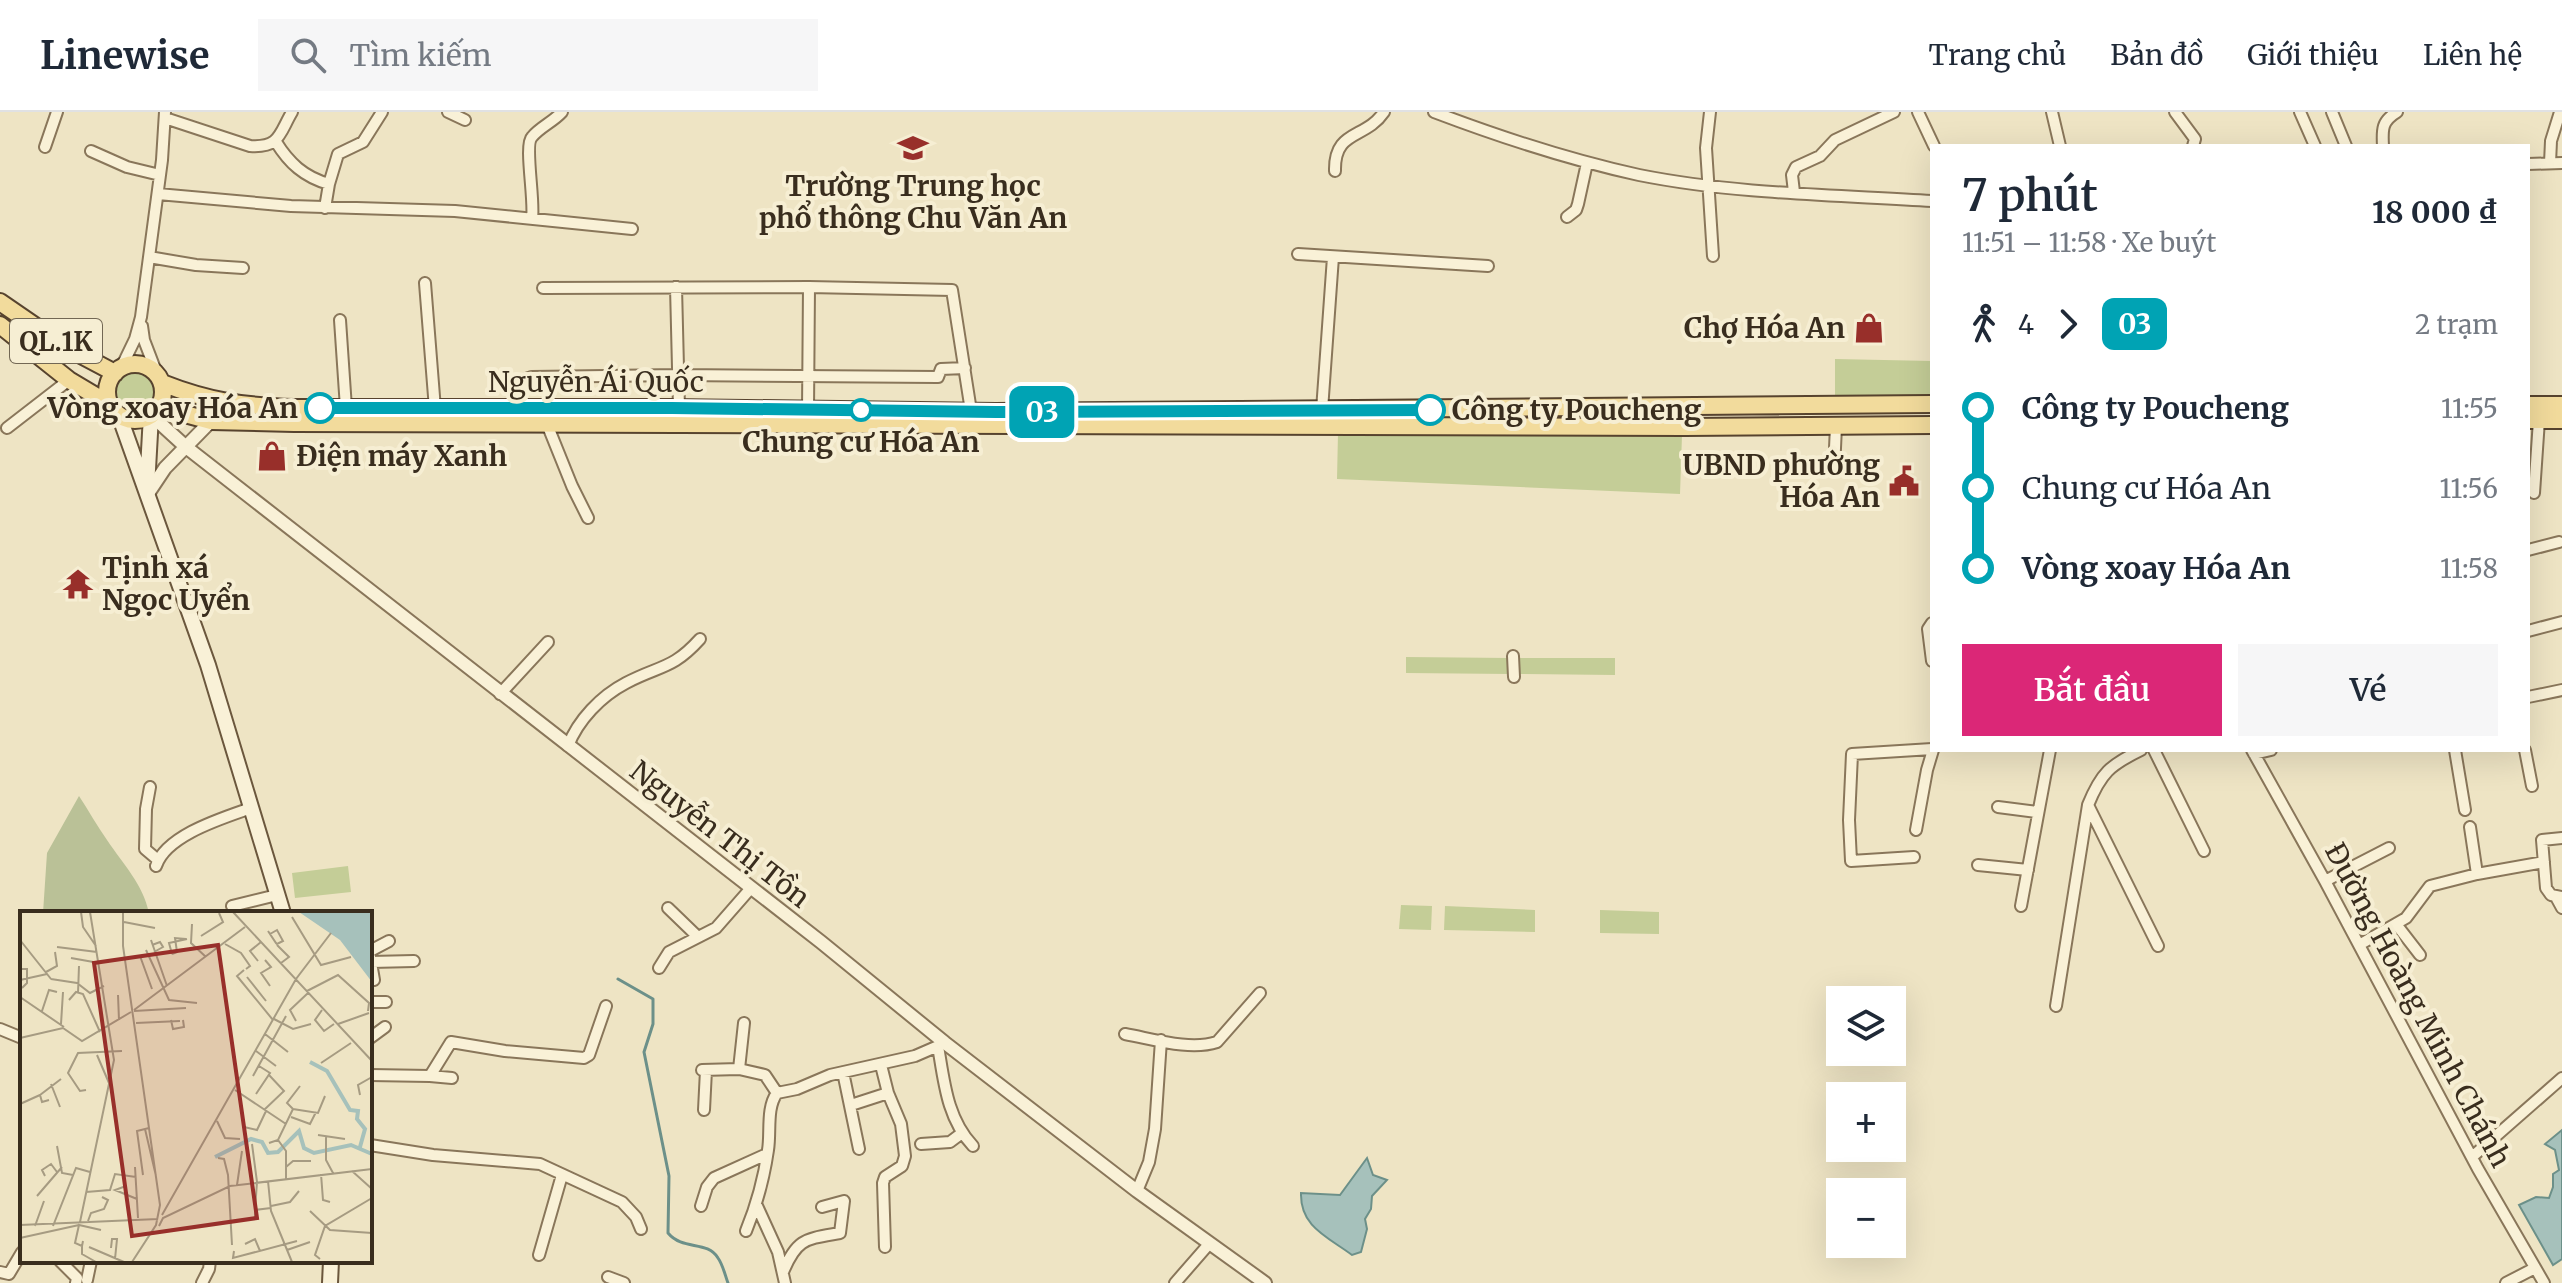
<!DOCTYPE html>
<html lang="vi">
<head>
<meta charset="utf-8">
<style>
	:root { --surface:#fff; --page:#f6f6f7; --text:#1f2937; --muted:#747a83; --line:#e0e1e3; --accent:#db2777 }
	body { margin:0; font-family:Merriweather,serif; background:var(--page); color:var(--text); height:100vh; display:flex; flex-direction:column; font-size:30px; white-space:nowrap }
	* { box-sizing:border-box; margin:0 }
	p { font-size:26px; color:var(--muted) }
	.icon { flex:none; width:44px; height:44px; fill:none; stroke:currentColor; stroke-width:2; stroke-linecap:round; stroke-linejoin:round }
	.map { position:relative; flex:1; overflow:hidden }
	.panel { position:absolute; left:1930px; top:32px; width:600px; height:608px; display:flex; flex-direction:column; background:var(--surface); border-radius:0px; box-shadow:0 8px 32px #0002 }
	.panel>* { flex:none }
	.badge { padding:0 16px; border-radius:12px; font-size:28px; line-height:52px }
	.controls { position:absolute; left:1826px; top:874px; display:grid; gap:16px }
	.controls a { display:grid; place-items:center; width:80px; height:80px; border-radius:0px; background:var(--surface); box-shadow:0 8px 32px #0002; font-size:40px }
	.map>.badge { position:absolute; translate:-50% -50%; box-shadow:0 0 0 4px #fff }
	.legs { display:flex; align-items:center; gap:12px; height:88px; padding:0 32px; font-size:26px }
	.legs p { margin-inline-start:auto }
	.overview { display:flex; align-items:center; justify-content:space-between; height:136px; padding:0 32px }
	h1 { font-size:44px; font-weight:600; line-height:60px }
	.action { display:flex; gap:16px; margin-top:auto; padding:16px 32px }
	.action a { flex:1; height:92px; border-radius:0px; background:var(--accent); color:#fff; font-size:32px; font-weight:600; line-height:92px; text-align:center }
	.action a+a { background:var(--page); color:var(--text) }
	ul { padding:0 32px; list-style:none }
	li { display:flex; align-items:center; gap:28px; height:80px; font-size:30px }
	li i { display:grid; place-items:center; width:12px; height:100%; margin:0 10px; background:currentColor }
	li i::after { content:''; width:20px; height:20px; margin:-10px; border:6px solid; border-radius:50%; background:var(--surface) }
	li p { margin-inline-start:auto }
	li:first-child i { background:linear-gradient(#0000 50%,currentColor 0) }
	li:last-child i { background:linear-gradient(currentColor 50%,#0000 0) }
	header { display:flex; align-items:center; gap:48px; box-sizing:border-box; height:112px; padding:0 40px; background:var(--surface); border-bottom:2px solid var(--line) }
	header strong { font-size:38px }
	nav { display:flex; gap:44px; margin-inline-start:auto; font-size:28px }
	.search { width:560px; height:72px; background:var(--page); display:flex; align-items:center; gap:20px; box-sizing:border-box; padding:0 28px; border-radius:0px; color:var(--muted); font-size:30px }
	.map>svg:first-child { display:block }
	.green { fill:#c4cd97 }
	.cemetery { fill:#bac197 }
	.water { fill:#a6c1bb; stroke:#6c9089; stroke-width:2 }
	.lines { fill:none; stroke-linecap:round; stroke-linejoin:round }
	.stream { stroke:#6c9089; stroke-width:3 }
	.minor-casing { stroke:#89765a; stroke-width:14 }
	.tertiary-casing { stroke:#89765a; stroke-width:16 }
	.secondary-casing { stroke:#6b573d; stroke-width:18 }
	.primary-casing { stroke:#57432e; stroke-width:20 }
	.minor { stroke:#f9f1d7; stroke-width:10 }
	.tertiary { stroke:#f9f1d7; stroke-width:12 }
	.secondary { stroke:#f9f1d7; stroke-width:14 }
	.primary { stroke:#f2db9c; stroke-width:16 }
	.line-1-casing { stroke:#fff; stroke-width:18 }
	.line-1 { stroke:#00a3b4; stroke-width:12 }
	.stop-1-dot { fill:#fff; stroke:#00a3b4; stroke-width:4 }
	.labels { text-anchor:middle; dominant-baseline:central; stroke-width:8; stroke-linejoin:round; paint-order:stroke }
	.shield { fill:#f6eed3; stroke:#726754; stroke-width:2 }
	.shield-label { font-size:26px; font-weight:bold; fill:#392d1e }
	.poi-label { font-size:28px; font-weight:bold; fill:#392d1e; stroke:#f6eed3; text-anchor:end }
	.street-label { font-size:28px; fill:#392d1e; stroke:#f6eed3 }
	.stop-label { font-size:28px; font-weight:bold; fill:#392d1e; stroke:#f6eed3; text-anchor:end }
	.inset-river { fill:none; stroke:#a6c1bb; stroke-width:4 }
	.inset-road { fill:none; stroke:#a69b82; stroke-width:2 }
	.view { fill:#982f2a; fill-opacity:0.15; stroke:#982f2a; stroke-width:4 }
	.inset-edge { fill:none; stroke:#392d1e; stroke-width:4 }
</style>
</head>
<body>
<header>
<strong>Linewise</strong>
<div class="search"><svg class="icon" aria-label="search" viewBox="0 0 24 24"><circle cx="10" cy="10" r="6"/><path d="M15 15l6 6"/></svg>Tìm kiếm</div>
<nav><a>Trang chủ</a><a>Bản đồ</a><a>Giới thiệu</a><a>Liên hệ</a></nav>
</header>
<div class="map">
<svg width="2562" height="1171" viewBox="0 0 2562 1171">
	<rect width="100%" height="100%" fill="#eee4c4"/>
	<path class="green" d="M1835,247L1932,249V286H1835Z
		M113 280a22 22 0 1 1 44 0a22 22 0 1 1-44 0Z
		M1338,321L1682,323L1680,382L1337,367Z
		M1406,545L1510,546V562L1406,561Z
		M1517,546H1615V563L1517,562Z
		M348,754L351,780L295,786L292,761Z
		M1401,793L1432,794L1431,818L1399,817Z
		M1445,794L1535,798V820L1444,818Z
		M1600,798L1659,800V822L1600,821Z"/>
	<path class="cemetery" d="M79,684C89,699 97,714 107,728C123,752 143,772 149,801H43L47,741Z"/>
	<path class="water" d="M2562,1018V1147L2553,1153L2519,1093L2536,1085L2549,1086L2553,1075V1062L2559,1058L2555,1038L2545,1032Z
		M1367,1046L1373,1063L1387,1068L1372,1084L1371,1097L1365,1107L1367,1117L1361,1140L1352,1143C1328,1125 1300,1115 1301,1081L1340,1083Z"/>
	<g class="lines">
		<path class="stream" d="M618,867L653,887V912L644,940L669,1064L668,1121C683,1139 707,1128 718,1146C723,1153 725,1163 728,1171"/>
		<g class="minor-casing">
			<path id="minor" d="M448,0L465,8
				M1434,0C1500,25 1570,48 1639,63C1734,82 1835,83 1932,89
				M1710,0L1706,36L1713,144
				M1918,0L1934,34
				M2052,0L2060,34
				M2175,0L2195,27L2193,34
				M2300,0L2315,34
				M2332,0L2346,34
				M165,6L250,34C280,36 279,22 292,0
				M276,30C289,51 304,65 329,72
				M2383,34C2382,17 2382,9 2397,0
				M45,35L57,0
				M91,39L127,55L160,63
				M2550,51L2551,29L2560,0
				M2528,52L2562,51
				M1335,59C1334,17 1365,28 1384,0
				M1794,80L1792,63L1796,55L1820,44L1835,28L1894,0
				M158,82L291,94L455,99L632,117
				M325,96L329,72L338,42L363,30L382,0
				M1567,105L1576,98L1578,92L1587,51
				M532,107C535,88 524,33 532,25C540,15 553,10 562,0
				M1298,142L1488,154
				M149,145L196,153L243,156
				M425,171L435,297
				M676,175L679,296
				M543,176L809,175L952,178L971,299
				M340,208L346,296
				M142,214L144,228L157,262
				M121,256L135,227L141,205L162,48L165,0
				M519,296L520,272L526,267L532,265L678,263L938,265L941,257L965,256
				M808,298L809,175
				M1322,298L1333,145
				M547,312L572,374L588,406
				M7,316L69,268
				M1834,358L1836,314
				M2534,381L2539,308
				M2528,438L2559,430
				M1932,511L1928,517L1932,549
				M2528,519L2562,510
				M1513,544L1514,565
				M500,582L548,530
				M2528,585L2562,578
				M568,634C578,608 601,584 626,571C660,553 672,558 700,527
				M2154,638L2204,739
				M2252,638L2325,769L2478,1057L2544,1171
				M2455,638L2465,698
				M2525,638L2532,674
				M2254,642L2271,638
				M150,675L146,697L145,737L158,748
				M1998,695L2037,700
				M2089,695L2158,834
				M2470,715L2477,762
				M1916,718L1927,658L1933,638
				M2562,726L2542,728L2546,776L2551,783L2562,785
				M1914,745L1851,749L1849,708L1852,642L1932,637
				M1978,753L2028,758
				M156,754C166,723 223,706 251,696
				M2325,769L2389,736
				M2556,785L2562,796
				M232,794L277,783
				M2021,794L2050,638
				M668,796L697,824
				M2396,812L2420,843
				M2359,833L2406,806L2430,774L2477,762L2544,750
				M370,839L389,829
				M370,845L374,868
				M371,850L414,849
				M659,856L669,840L716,816L751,776
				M370,890H386
				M2056,894L2088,693C2101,661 2110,653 2141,638
				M744,911L739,957L765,963L777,981
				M0,917L22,926
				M1125,922C1153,927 1190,939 1217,930L1260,881
				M370,926L385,915
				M938,934C944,969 947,1007 973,1034
				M881,953L888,981L901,1012L905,1044L902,1054L885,1065L883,1071L885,1135
				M702,958L739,957
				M843,960L859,1037
				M370,963L430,964L451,930L505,939L584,946L589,943L606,894
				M430,964L452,966
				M851,993L888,981
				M704,998L706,958
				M921,1032L950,1030L962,1021
				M370,1033L433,1043L540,1052L622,1090L636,1105L641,1117
				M2472,1045L2562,966
				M1137,1079L1149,1050L1155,1017L1161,928
				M701,1094L707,1075L714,1066L767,1042
				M757,1094L778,1140L785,1171
				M746,1119C757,1092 764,1066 768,1038C771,1020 766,996 777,981L797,977L830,963L915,944L945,931
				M539,1143L562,1063
				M60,1149L77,1166L76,1171
				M0,1160L9,1162L22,1140
				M783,1160C797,1126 806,1127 840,1121L844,1089L822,1095
				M608,1165L624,1171
				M87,1168L91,1149
				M202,1171L209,1157L210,1149
				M1175,1171L1209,1132
				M2506,1171L2535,1156"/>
		</g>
		<g class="tertiary-casing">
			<path id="tertiary" d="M151,303L186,335L821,830L945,931L1137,1079L1265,1171
				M147,383L165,356L211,309"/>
		</g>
		<g class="secondary-casing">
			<path id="secondary" d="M119,303L208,553L283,801
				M147,375L151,303
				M330,1171L331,1149"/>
		</g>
		<g class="primary-casing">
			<path id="primary" d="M0,190L64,234L115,261
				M0,213L69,268L111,293
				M107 280a28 28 0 1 1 56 0a28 28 0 1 1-56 0Z
				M162,271C210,290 243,294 294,296H672L996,300L1932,292
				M2528,293H2562
				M159,295L211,309L294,311L1685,315L1932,313
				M2528,308H2562"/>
		</g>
		<use href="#minor" class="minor"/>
		<use href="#tertiary" class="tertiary"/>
		<use href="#secondary" class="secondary"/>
		<use href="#primary" class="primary"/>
	</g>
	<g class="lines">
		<g class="line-1-casing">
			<path id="line-1" d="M320,296H672L996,300L1430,298"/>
		</g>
		<use href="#line-1" class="line-1"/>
	</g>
	<defs>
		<g id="school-bare" transform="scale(2.4)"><path d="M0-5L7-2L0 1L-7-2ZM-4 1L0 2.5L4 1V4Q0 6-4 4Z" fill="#982f2a" stroke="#f6eed3" stroke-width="2.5" paint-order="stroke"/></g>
		<g id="shop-bare" transform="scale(2.4)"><path d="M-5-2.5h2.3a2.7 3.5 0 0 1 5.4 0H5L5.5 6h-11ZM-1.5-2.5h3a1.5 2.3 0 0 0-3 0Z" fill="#982f2a" stroke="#f6eed3" stroke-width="2.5" paint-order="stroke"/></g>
		<g id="civic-bare" transform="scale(2.4)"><path d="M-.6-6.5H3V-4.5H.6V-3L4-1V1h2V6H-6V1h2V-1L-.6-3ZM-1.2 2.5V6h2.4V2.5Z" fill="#982f2a" stroke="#f6eed3" stroke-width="2.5" paint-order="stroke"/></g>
		<g id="temple-bare" transform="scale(2.4)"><path d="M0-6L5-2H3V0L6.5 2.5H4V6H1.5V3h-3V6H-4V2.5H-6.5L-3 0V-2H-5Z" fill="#982f2a" stroke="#f6eed3" stroke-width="2.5" paint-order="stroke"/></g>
	</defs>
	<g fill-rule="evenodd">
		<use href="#school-bare" x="913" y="36"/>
		<use href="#shop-bare" x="1869" y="216"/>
		<use href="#shop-bare" x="272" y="344"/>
		<use href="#civic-bare" x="1904" y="369"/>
		<use href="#temple-bare" x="78" y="472"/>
	</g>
	<g class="stop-1-dot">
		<circle cx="320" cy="296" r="14"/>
		<circle cx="861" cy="298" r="10"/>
		<circle cx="1430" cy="298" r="14"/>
	</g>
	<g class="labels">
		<rect class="shield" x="10" y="207" width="92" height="44" rx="6"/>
		<g class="shield-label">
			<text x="56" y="229">QL.1K</text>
		</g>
		<g class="poi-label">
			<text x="913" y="74" text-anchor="middle">Trường Trung học<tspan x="913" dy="32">phổ thông Chu Văn An</tspan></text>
			<text x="1845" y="216">Chợ Hóa An</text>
			<text x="296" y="344" text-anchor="start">Điện máy Xanh</text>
			<text x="1880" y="353">UBND phường<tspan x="1880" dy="32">Hóa An</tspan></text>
			<text x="102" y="456" text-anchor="start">Tịnh xá<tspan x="102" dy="32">Ngọc Uyển</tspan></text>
		</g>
		<g class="street-label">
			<text x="596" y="270">Nguyễn Ái Quốc</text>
			<text transform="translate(720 722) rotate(38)">Nguyễn Thị Tồn</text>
			<text transform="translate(2418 893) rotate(62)">Đường Hoàng Minh Chánh</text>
		</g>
		<g class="stop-label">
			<text x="298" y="296">Vòng xoay Hóa An</text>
			<text x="1452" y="298" text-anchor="start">Công ty Poucheng</text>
			<text x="861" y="330" text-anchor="middle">Chung cư Hóa An</text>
		</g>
	</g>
	<g transform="translate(20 799)">
		<rect width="352" height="352" fill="#eee4c4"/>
		<path d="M279,1H352V71L320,29Z" fill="#a6c1bb"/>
		<path class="inset-river" d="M290,151L307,160L330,199L338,200L337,208L345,218L340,236M195,246L231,228L242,231L248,242L258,241L279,220L284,237L294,242L331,234L352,243"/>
		<path class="inset-road" d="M61,1L63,16L76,35M103,1V35L140,294L136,314L112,351M213,1L352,150M272,6L301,54L331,46M104,11L135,17M172,13L171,32L186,46M248,20L256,32L257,33L263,30L257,19L250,23M181,25L203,11L199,2M0,29L31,68M131,29L147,75M205,33L221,42L230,55L226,58M132,34L140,31L143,36L134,41M257,34L269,46L261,52M37,36L77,41M126,39L149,89L177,92M152,43L157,41L155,27L166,28M152,43L149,32L167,28M120,45L132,78M51,47L79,52M245,49L251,56L241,62L250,75M238,50L230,40L241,31M2,58H7V72L2,77M224,59L217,65L253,109M26,61L37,55L35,41M227,66L246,90M31,68L57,72L70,82L84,75M0,69L27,63M287,80L318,64L349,92L348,100M58,82L59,55M98,84L99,109M0,86L44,116M49,89L56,81L63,83L80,121M114,99L225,16M302,99L295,109L304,120L314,113M22,100L29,79L37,81M114,100L166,97M254,108L273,118L291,113M151,109L153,118L164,116L163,109M276,110L270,99L288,82M116,112L160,110M41,113L43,81M318,113L349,102M245,123L268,141M0,127L43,117L62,130L111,101M236,140L256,155M77,144L89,172M301,152L331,132M233,165L266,105M31,173L40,196M280,175L267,192L273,198L298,202L305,185M66,179L60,180L48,162L58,142L102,140M215,179L266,213M236,183L250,162L239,155M20,184L41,168M340,184L338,174L352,166M0,193L20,184L22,191L29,189M244,199L264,180L249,164M271,206L290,213L296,201M197,210L205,227L220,228M224,216L237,219L246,200M125,218L136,265M298,224L325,228M306,226V249L313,262M258,229L266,240V268M249,232L258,229L273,198M232,233L237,271M37,235L42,262L53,264M198,247L204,248L208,264L212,334M115,256L118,307M266,256L273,250H291M332,260L352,278M301,263L303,289L310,291M123,264L117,220L129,217M25,265L22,259L31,253L37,261M248,270L251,300L272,351M217,274L222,240M106,275L95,279L117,288M66,281L90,279L95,263L116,266M17,285L42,256M251,295L270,291L279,280M235,299L237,271M290,300L310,319L352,322M142,304L276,68L311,22M235,308V299L251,297M68,310L71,302L84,298L88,289L82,286M60,311L94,149L70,1M0,314L138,308M15,315L24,290M33,315L56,257L70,261M139,315L143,307L210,275L352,258M0,327L59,314M63,330L62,335L55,332L59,314L81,319M225,333L235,328L240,340M62,335V343L76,351M69,336L104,351M91,337L92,328H97L95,348M267,339L290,331M214,340L213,347L277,330M300,348L295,344L305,315L352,287"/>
		<path class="view" d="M198,34L237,307L112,325L74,52Z"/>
		<rect width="352" height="352" class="inset-edge"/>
	</g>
</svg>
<div class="controls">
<a><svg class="icon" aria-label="layers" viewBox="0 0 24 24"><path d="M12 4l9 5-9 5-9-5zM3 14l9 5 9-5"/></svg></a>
<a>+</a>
<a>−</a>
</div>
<b class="badge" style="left:1042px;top:300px;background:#00a3b4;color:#fff">03</b>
<section class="panel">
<div class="overview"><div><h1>7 phút</h1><p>11:51 – 11:58 · Xe buýt</p></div><b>18 000 ₫</b></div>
<div class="legs"><svg class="icon" aria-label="walk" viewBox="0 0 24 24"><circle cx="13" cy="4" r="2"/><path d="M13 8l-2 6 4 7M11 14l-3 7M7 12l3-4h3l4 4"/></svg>4<svg class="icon" aria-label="forward" viewBox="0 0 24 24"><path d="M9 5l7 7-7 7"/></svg><b class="badge" style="background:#00a3b4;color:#fff">03</b><p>2 trạm</p></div>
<ul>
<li><i style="color:#00a3b4"></i><b>Công ty Poucheng</b><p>11:55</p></li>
<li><i style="color:#00a3b4"></i><span>Chung cư Hóa An</span><p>11:56</p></li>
<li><i style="color:#00a3b4"></i><b>Vòng xoay Hóa An</b><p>11:58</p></li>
</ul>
<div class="action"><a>Bắt đầu</a><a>Vé</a></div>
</section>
</div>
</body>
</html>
